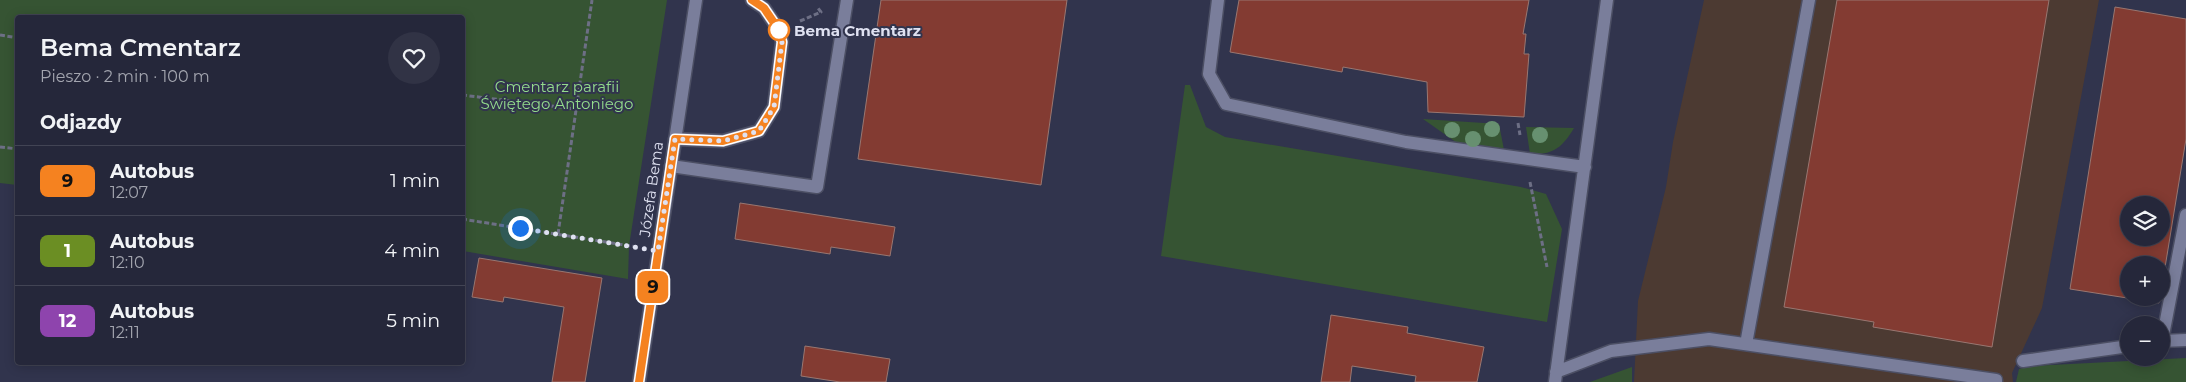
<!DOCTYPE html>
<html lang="pl">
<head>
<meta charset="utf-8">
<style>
	:root { --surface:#25273a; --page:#313345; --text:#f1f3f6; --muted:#a3a5af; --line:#424454 }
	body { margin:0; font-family:Montserrat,sans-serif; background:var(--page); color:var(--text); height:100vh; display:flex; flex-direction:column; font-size:19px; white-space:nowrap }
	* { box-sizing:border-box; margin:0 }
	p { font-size:16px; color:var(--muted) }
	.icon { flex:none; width:28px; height:28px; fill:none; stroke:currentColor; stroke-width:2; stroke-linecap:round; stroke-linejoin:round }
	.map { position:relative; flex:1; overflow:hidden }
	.sheet { position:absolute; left:15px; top:15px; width:450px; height:350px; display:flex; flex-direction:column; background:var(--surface); border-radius:5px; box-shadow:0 2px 12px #0003,0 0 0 1px var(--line) }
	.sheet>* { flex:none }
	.badge { padding:0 10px; border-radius:8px; font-size:18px; line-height:32px }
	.fabs { position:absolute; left:2120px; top:196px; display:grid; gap:10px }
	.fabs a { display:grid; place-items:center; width:50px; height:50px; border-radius:50%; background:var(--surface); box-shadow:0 2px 12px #0003,0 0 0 1px var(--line); font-size:25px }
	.you { position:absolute; width:25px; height:25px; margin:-12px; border:4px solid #fff; border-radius:50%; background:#1a73e8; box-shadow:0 0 0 8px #1a73e833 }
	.map>.badge { position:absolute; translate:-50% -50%; box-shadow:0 0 0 2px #fff }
	h2 { padding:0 25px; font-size:19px; line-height:45px }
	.round { display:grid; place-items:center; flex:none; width:52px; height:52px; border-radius:26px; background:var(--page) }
	.head { display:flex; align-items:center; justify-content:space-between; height:85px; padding:0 25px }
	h1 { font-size:24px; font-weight:600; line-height:38px }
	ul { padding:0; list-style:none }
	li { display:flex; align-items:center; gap:15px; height:70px; padding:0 25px; border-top:1px solid var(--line) }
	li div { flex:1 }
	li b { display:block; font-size:19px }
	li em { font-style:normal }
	li .badge { min-width:55px; font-weight:700; text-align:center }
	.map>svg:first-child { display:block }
	.industrial { fill:#4c3a32 }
	.green { fill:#365433 }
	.building { fill:#833b32; stroke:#997771; fill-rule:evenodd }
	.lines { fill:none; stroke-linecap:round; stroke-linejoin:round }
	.lane-casing { stroke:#4c4f64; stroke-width:15 }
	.street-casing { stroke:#4c4f64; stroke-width:15 }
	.path { stroke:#6d6f85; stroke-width:3; stroke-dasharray:5 2.5; stroke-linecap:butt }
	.lane { stroke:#7a7e9b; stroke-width:12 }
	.street { stroke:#7a7e9b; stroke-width:12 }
	.tree { fill:#679070 }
	.line-casing { stroke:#fff; stroke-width:11 }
	.line { stroke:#f58220; stroke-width:8 }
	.walk { stroke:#dfe1f1; stroke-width:5; stroke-dasharray:0 9 }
	.stop-dot { fill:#fff; stroke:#f58220; stroke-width:2.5 }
	.labels { text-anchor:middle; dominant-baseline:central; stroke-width:4; stroke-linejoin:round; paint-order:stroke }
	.stop-label { font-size:15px; font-weight:bold; fill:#dfe1f1; stroke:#31344d; text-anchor:start }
	.park-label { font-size:15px; fill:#94dc8c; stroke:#31344d }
	.street-label { font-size:15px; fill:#dfe1f1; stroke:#31344d }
</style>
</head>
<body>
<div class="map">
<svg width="2186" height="382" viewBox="0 0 2186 382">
	<rect width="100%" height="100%" fill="#31344d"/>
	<path class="industrial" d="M1704,0H2099L2042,308L2012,373L2013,382H1634L1638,301L1666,187L1673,142Z"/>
	<path class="green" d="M0,0H667L629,246L628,279L463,251L462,18H18L17,185L0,183Z
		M1185,85H1190L1206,127L1225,137L1521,187L1546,194L1562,229L1547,322L1161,256Z
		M1423,119L1499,124L1504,150L1460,145Z
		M1526,127L1574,128C1562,148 1553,155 1530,154Z
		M2186,358V382H2016L2019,369L2031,366Z
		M1632,367V382H1590Z"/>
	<path class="building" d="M881,0H1067L1041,185L858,159Z
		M1239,0H1529L1523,34H1526L1524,54H1529L1524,117L1428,112L1427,82L1343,67L1342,72L1230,52Z
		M1837,0H2049L1992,347L1873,327L1874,322L1784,307Z
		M2115,7L2186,19V139L2161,292V265H2129V298H2160L2159,303L2070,289ZM2129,205H2161V238H2129Z
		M740,203L895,227L890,256L831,247L830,254L735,239Z
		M479,258L602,278L585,382H552L564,307L504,297L503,302L472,297Z
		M1331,315L1408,327L1407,333L1484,347L1477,382H1415L1416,376L1352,366L1350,382H1321Z
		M805,346L890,359L886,382H840L801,376Z"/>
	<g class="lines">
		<g class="lane-casing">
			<path id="lane" d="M1218,0L1209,74L1226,104L1406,142L1585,167
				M675,139L723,141L759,131L774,107L782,42L779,30L764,8L752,0
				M671,166L817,187L847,0
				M2186,215L2162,341L2186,340
				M1746,344L1809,0
				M2023,361L2129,346
				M1556,372L1611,351L1709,339L1996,380V382
				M1555,382L1607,0"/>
		</g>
		<g class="street-casing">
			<path id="street" d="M639,382L696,0"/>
		</g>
		<path class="path" d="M800,21L821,12L818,8
			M0,35L18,38
			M462,95L576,109
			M1518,123L1520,135
			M0,147L18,149
			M1530,182L1547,267
			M462,219L637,247
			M558,234L592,0"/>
		<use href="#lane" class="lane"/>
		<use href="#street" class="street"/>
	</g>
	<g class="tree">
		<circle cx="1492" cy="129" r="8"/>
		<circle cx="1452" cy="130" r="8"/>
		<circle cx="1540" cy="135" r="8"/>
		<circle cx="1473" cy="139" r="8"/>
	</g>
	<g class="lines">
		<g class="line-casing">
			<path id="line" d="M639,382L675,139L723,141L759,131L774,107L782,42L779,30L764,8L752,0"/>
		</g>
		<use href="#line" class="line"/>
		<path class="walk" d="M520,228L658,251L675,139L723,141L759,131L774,107L782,42L779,30"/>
	</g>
	<circle class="stop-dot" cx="779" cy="30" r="10"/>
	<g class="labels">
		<g class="stop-label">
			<text x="794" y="30">Bema Cmentarz</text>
		</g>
		<g class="park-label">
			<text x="557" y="86">Cmentarz parafii<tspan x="557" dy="17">Świętego Antoniego</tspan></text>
		</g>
		<g class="street-label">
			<text transform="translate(651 189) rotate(-82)">Józefa Bema</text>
		</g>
	</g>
</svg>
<div class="fabs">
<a><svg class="icon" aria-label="layers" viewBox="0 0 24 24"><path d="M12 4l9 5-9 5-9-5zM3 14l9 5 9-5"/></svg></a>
<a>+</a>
<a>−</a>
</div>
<div class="you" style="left:520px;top:228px"></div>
<b class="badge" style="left:653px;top:287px;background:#f58220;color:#111">9</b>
<section class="sheet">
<div class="head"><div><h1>Bema Cmentarz</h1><p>Pieszo · 2 min · 100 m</p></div><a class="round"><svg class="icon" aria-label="heart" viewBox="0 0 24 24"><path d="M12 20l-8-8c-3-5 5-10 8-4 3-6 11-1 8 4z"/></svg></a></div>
<h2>Odjazdy</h2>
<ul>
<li><span class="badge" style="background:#f58220;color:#111">9</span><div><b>Autobus</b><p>12:07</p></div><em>1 min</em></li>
<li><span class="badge" style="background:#6b8e23;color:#fff">1</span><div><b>Autobus</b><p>12:10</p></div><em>4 min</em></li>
<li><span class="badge" style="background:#8e44ad;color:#fff">12</span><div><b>Autobus</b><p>12:11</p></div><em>5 min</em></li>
</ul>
</section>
</div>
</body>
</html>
